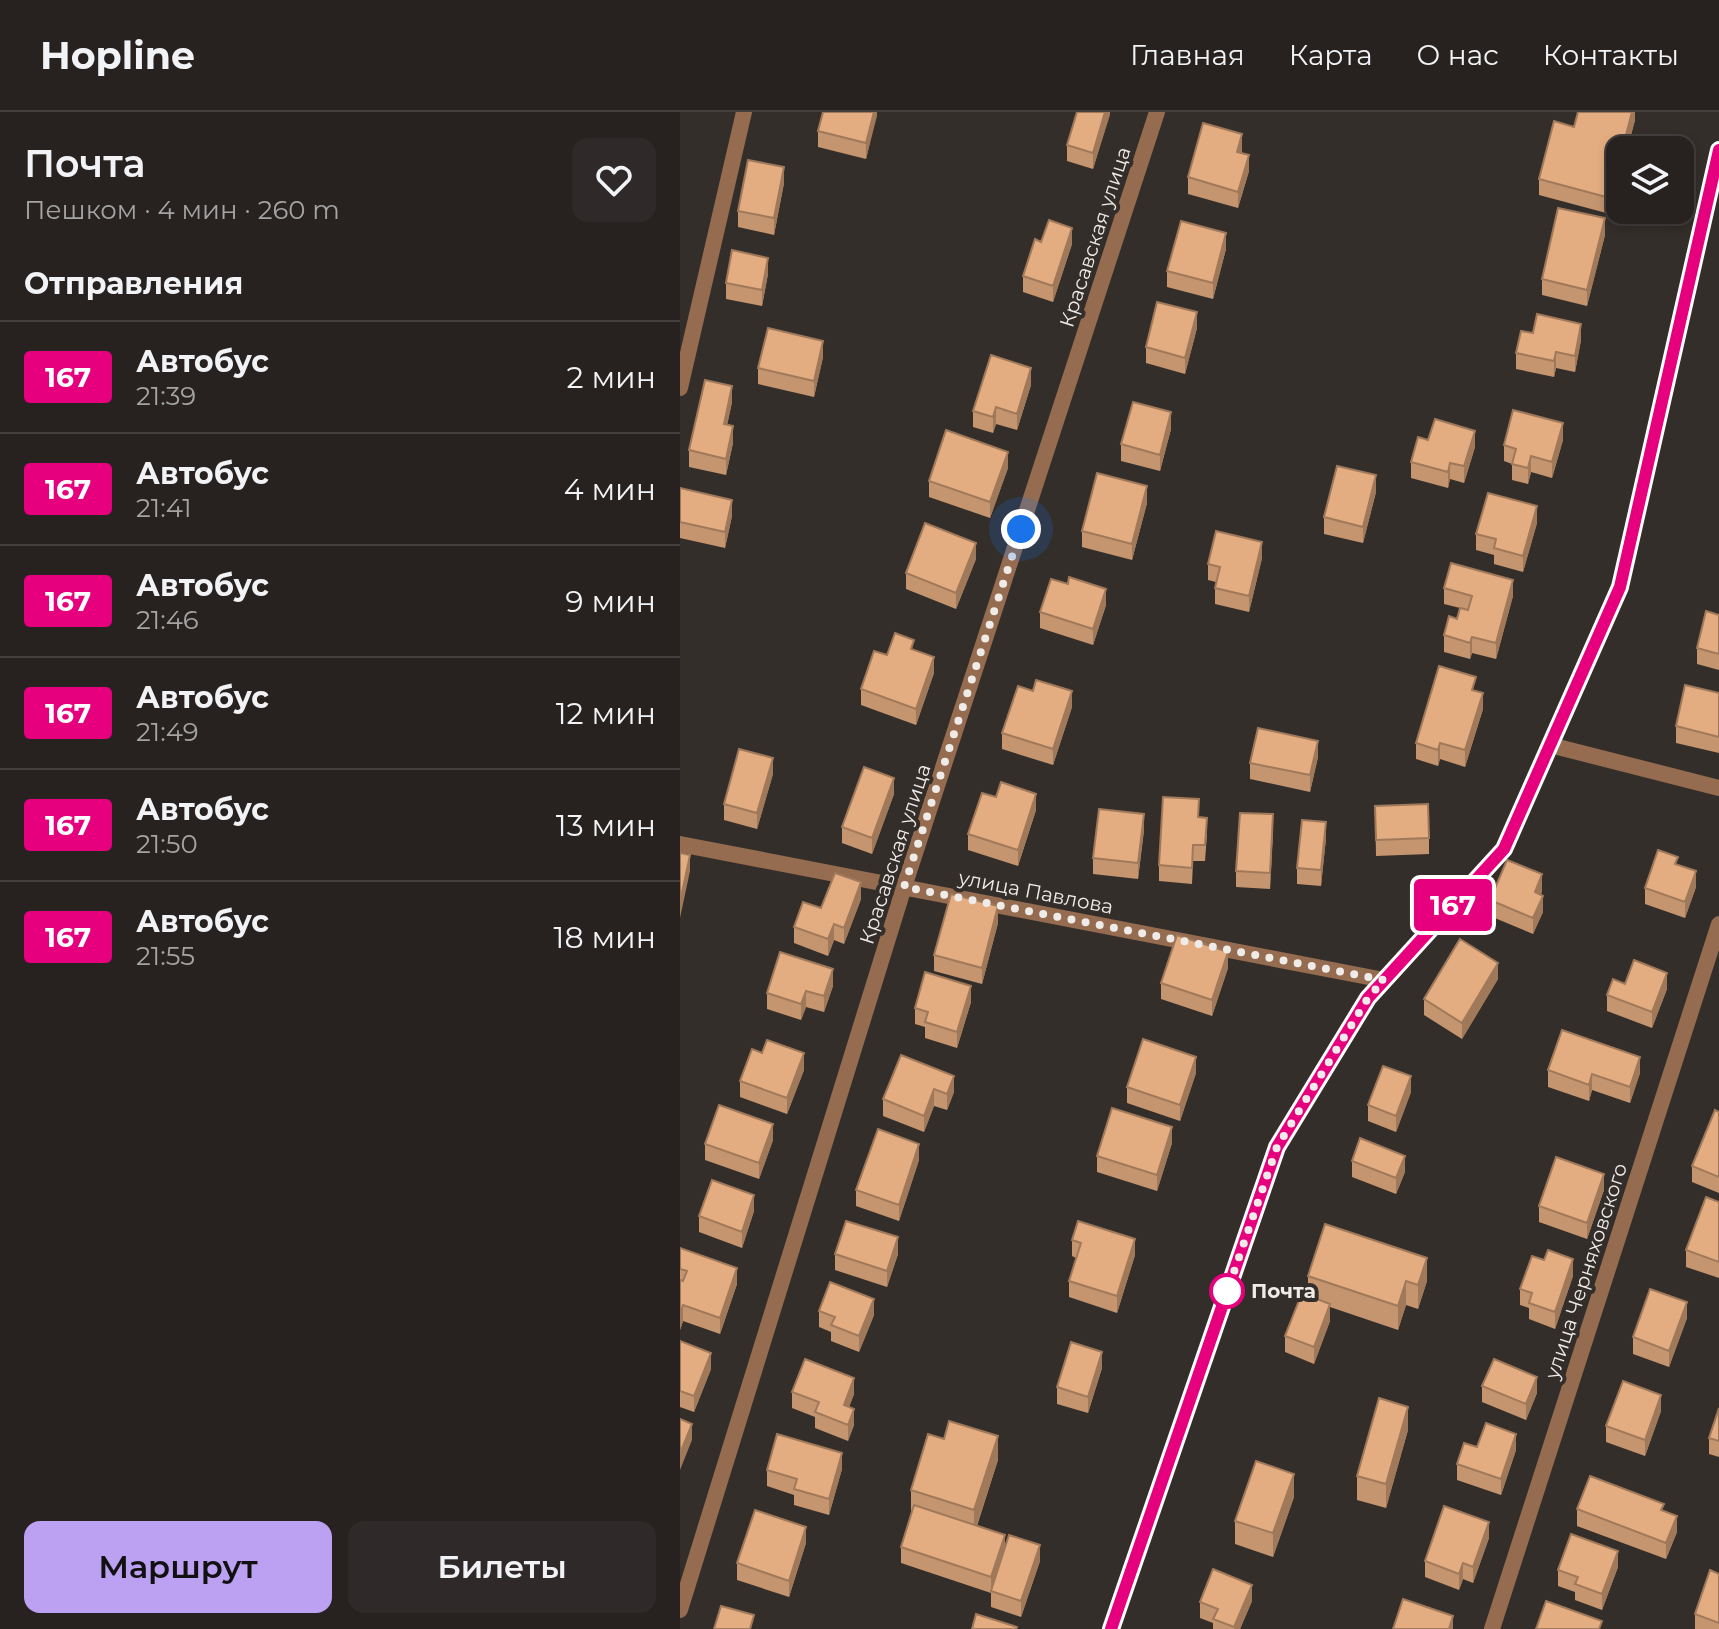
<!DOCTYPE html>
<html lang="ru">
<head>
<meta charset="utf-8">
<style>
	:root { --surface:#272220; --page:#2f2a29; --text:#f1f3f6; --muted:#a4a4a5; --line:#433f3e; --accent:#bca0f2 }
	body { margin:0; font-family:Montserrat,sans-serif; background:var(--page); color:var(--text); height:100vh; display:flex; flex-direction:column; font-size:30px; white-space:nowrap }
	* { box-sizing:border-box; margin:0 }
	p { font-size:26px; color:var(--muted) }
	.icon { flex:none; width:44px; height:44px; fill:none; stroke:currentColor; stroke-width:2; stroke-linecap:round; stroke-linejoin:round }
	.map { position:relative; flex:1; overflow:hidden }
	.details { display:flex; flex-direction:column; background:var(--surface); width:680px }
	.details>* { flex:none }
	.badge { padding:0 16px; border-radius:6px; font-size:28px; line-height:52px }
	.controls { position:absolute; left:926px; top:24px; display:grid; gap:16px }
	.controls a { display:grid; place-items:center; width:88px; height:88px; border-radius:16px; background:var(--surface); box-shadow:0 4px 12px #0003,0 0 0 2px var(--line); font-size:40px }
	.you { position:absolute; width:40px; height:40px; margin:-20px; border:6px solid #fff; border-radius:50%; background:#1a73e8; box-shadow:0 0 0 12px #1a73e833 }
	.map>.badge { position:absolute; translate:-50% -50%; box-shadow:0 0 0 4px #fff }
	h2 { padding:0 24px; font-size:30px; line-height:72px }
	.round { display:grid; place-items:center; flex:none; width:84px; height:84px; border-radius:16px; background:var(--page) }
	.summary { display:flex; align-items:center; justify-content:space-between; height:136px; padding:0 24px }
	h1 { font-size:38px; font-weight:600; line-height:60px }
	.primary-button { display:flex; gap:16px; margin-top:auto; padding:16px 24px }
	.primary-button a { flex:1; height:92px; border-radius:16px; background:var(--accent); color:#111; font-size:32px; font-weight:600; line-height:92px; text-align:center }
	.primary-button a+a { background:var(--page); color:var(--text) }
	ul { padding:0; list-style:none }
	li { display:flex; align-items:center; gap:24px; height:112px; padding:0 24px; border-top:2px solid var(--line) }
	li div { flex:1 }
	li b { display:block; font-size:30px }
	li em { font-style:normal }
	li .badge { min-width:88px; font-weight:700; text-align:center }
	header { display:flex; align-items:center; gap:48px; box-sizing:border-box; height:112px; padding:0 40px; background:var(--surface); border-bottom:2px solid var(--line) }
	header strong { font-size:38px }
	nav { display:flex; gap:44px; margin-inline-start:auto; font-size:28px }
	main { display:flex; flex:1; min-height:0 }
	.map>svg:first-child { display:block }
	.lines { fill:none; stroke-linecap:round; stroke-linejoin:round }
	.minor { stroke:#956c50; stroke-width:16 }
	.secondary { stroke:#ce8d5f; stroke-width:16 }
	.wall { fill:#c4956f }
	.shaded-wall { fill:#a0795a }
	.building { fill:#e4ad81; stroke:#a0795a; stroke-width:2 }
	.line-casing { stroke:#fff; stroke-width:18 }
	.line { stroke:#e6007e; stroke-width:12 }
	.walk { stroke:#efebe8; stroke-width:8; stroke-dasharray:0 14.4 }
	.stop-dot { fill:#fff; stroke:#e6007e; stroke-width:4 }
	.labels { text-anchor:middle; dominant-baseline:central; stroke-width:8; stroke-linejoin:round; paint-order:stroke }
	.street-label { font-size:20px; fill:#efebe8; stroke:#342e2a }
	.stop-label { font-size:20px; font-weight:bold; fill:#efebe8; stroke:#342e2a; text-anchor:start }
</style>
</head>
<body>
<header>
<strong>Hopline</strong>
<nav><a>Главная</a><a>Карта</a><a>О нас</a><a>Контакты</a></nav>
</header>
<main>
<section class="details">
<div class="summary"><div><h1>Почта</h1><p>Пешком · 4 мин · 260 m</p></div><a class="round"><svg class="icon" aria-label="heart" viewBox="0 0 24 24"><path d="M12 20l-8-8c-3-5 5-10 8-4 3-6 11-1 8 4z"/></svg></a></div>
<h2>Отправления</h2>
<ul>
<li><span class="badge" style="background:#e6007e;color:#fff">167</span><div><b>Автобус</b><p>21:39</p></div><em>2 мин</em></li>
<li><span class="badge" style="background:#e6007e;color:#fff">167</span><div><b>Автобус</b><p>21:41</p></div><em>4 мин</em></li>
<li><span class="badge" style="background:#e6007e;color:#fff">167</span><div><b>Автобус</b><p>21:46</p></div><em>9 мин</em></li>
<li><span class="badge" style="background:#e6007e;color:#fff">167</span><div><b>Автобус</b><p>21:49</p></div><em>12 мин</em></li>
<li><span class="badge" style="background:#e6007e;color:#fff">167</span><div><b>Автобус</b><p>21:50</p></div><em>13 мин</em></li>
<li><span class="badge" style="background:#e6007e;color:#fff">167</span><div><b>Автобус</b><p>21:55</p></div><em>18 мин</em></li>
</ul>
<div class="primary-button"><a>Маршрут</a><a>Билеты</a></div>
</section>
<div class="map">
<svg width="1039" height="1517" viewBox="0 0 1039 1517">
	<rect width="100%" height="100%" fill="#342e2a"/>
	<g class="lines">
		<path class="minor" d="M0,276L64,0
			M870,633L1039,676
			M0,732L704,868
			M0,1498L224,775L477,0
			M812,1517L1039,812"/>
		<path class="secondary" d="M431,1517L597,1035L688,886L824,737L940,475L1039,38"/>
	</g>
	<path class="wall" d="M197,0L186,47L138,35V19Z
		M430,0L413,57L387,49V33Z
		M955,0V8L930,102L859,83V67Z
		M562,38V41L569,59L558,96L508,82V65Z
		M104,71L94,123L58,115V99Z
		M925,123L907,194L862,183V167Z
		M361,130L392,132L373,190L343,180V164Z
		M546,137L533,187L487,175V159Z
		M88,162L82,194L46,187V171Z
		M517,216L505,262L466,251V235Z
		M853,221L901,228L895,260L876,256L874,265L836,257V241Z
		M143,245L134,285L78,272V256Z
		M351,273L337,318L316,312L313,321L293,315V299Z
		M52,290L47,313L53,331L46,363L9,355V338Z
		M491,317L480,359L441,349V332Z
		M748,328L795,335L784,371L770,367L768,376L731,366V350Z
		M883,328L872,366L851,360L848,372L832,368V352L824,349V333Z
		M328,356L310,406L249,385V369Z
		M0,376L52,404L45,436L0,426Z
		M696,380L683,431L644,422V405Z
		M467,391L452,448L402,435V419Z
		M857,411L843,460L814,452V443L796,438V422Z
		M582,446L569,500L535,492V476L536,470L528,468V452Z
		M296,447L276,497L226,477V461Z
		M764,476L833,484L816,547L792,541L790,547L764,540V523L777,507L780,496L764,492Z
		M426,493L413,533L360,516V500Z
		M1039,503V558L1017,552V536Z
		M207,543L254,561L236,613L181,593V577Z
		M1039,581V641L996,631V614Z
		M392,595L373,653L322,637V621Z
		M803,597L785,655L760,647L758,654L736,647V631Z
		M638,645L630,680L570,667V651Z
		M93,662L77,717L44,708V692Z
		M214,682L192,742L162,731V715Z
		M695,694L749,726V742L696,744Z
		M356,698L338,754L288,738V722Z
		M519,705L527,722L525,749H513L512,772L479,769V753Z
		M464,718L458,767L413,762V746Z
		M593,718L590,777L556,775V759Z
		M646,726L641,774L617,772V756Z
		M998,753L1016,775L1005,806L965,792V776Z
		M862,779L861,783L863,800L853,822L810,804V788Z
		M181,787L164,832L154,828L148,844L114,831V815Z
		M318,811L302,872L254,859V843Z
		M548,856L532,904L481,887V871Z
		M818,867L782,927L744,903V887Z
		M945,872L987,877L972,916L927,899V883Z
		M153,874L144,900L126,895L121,908L87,897V881Z
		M291,890L277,936L245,926V915L235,912V896Z
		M221,943L274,980L267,998L254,994L244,1020L203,1004V987Z
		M124,958L107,1002L60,985V969Z
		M868,958L960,961L950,991L912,978L909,989L868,975Z
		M516,961L500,1009L447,991V975Z
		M731,980L716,1020L688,1009V993Z
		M1039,1000V1081L1012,1070V1054Z
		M93,1028L79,1067L25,1048V1032Z
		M492,1031L477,1079L417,1060V1044Z
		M239,1048L219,1109L176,1094V1078Z
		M672,1049L725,1060L716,1082L672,1065Z
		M924,1078L907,1127L859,1110V1094Z
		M1039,1090V1166L1006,1155V1138Z
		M74,1099L62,1136L19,1120V1104Z
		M392,1128L455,1143L437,1201L389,1185V1169L396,1146L392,1144Z
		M0,1136L57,1172L40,1222L3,1209L0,1218Z
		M155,1142H218L207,1175L155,1158Z
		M628,1164L747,1169L738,1197L726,1193L718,1218L650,1195V1209L634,1252L605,1240V1224L628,1184Z
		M893,1164L875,1217L849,1207V1196L840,1193V1177Z
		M139,1199L194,1203L179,1240L151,1229V1220L139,1215Z
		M1007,1206L989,1255L953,1242V1225Z
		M0,1229L31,1257L14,1300L0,1295Z
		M422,1256L408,1301L377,1292V1275Z
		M802,1274L857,1281L846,1308L802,1290Z
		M112,1280L174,1282L169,1295L174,1313L168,1329L135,1316V1305L112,1296Z
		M1039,1296V1345L1029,1342V1326Z
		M981,1299L965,1344L926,1330V1314Z
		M728,1318L706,1396L677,1388V1364Z
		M836,1338L821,1383L777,1368V1352Z
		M318,1348L297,1414L325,1437L360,1449L341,1505L311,1495V1481L221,1451V1435L231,1402V1378Z
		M162,1357L149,1403L114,1393V1383L87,1374V1358Z
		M614,1385L593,1445L555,1432V1409Z
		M897,1397L984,1399L997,1420L986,1447L897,1414Z
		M809,1426L793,1471L783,1467L779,1478L745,1465V1449Z
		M126,1431L109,1485L57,1468V1451Z
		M938,1455L922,1498L895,1488V1480L878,1474V1458Z
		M1039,1462V1517H1015V1502Z
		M572,1489L560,1517H533V1511L520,1506V1490Z"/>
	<path class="shaded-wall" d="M194,0H197V4L186,47V31Z
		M425,0H430V3L413,57V41Z
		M952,0H955V8L947,38H942Z
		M562,22V38L557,56V40Z
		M569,43V59L558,96V80Z
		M940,47V63L930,102V86Z
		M104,55V71L94,123V106Z
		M925,106V123L907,194V178Z
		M392,116V132L373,190V174Z
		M546,121V137L533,187V171Z
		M88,146V162L82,194V178Z
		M517,200V216L505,262V246Z
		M901,212V228L895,260V244Z
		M143,229V245L134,285V269Z
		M876,240V256L874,265V249Z
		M351,256V273L337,318V302Z
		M52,274V290L44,328V312Z
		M316,295V312L313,321V305Z
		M491,300V317L480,359V343Z
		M883,311V328L872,366V350Z
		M53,314V331L46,363V347Z
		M795,319V335L784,371V354Z
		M328,340V356L310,406V390Z
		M851,344V360L848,372V356Z
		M770,351V367L768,376V360Z
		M696,363V380L683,431V415Z
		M467,374V391L452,448V432Z
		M52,388V404L45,436V420Z
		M857,394V411L843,460V444Z
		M582,430V446L569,500V484Z
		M296,431V447L276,497V481Z
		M833,468V484L816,547V531Z
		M426,477V493L413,533V517Z
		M792,525V541L790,547V531Z
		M254,545V561L236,613V597Z
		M392,579V595L373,653V637Z
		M803,581V597L785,655V638Z
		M638,629V645L630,680V663Z
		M760,631V647L758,654V638Z
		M93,646V662L77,717V701Z
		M214,666V682L192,742V726Z
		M356,682V698L338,754V738Z
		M464,702V718L458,767V751Z
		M593,702V718L590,777V761Z
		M646,710V726L641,774V758Z
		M10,743V759L0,806V790Z
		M1016,759V775L1005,806V790Z
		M862,762V779L855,796V780Z
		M181,770V787L164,832V816Z
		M863,784V800L853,822V806Z
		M318,794V811L302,872V856Z
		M154,812V828L148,844V827Z
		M548,840V856L532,904V888Z
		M818,851V867L782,927V911Z
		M153,857V874L144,900V884Z
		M987,861V877L972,916V900Z
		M291,874V890L277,936V920Z
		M126,879V895L121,908V892Z
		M124,941V958L107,1002V986Z
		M516,945V961L500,1009V993Z
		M960,945V961L950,991V975Z
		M912,962V978L909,989V973Z
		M274,964V980L267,998V982Z
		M731,964V980L716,1020V1004Z
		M254,977V994L244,1020V1004Z
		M93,1012V1028L79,1067V1051Z
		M492,1015V1031L477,1079V1063Z
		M239,1032V1048L219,1109V1093Z
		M725,1044V1060L716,1082V1066Z
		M924,1062V1078L907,1127V1111Z
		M74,1083V1099L62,1136V1120Z
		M218,1125V1142L207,1175V1159Z
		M455,1127V1143L437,1201V1184Z
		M747,1146V1169L738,1197V1173Z
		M893,1147V1164L875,1217V1200Z
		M57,1156V1172L40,1222V1206Z
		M726,1169V1193L718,1218V1194Z
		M194,1187V1203L179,1240V1224Z
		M1007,1190V1206L989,1255V1239Z
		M650,1192V1209L634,1252V1235Z
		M3,1193V1209L0,1218V1202Z
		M422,1240V1256L408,1301V1285Z
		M31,1241V1257L14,1300V1284Z
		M857,1265V1281L846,1308V1292Z
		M174,1266V1282L164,1309V1293Z
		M981,1283V1299L965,1344V1328Z
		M728,1295V1318L706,1396V1372Z
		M174,1297V1313L168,1329V1313Z
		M12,1312V1328L0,1358V1341Z
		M836,1322V1338L821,1383V1367Z
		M318,1324V1348L294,1421V1398Z
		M162,1341V1357L149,1403V1387Z
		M614,1362V1385L593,1445V1421Z
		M997,1404V1420L986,1447V1431Z
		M809,1410V1426L793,1471V1455Z
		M126,1415V1431L109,1485V1469Z
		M325,1423V1439L311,1481V1465Z
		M360,1433V1449L341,1505V1489Z
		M938,1439V1455L922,1498V1482Z
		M783,1451V1467L779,1478V1462Z
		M572,1473V1489L560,1517H554Z
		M773,1504V1517H769Z"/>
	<path class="building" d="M143,0H194L186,31L138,19Z
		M397,0H425L413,41L387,33Z
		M898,0H952L942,38H940V47L930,86L859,67L874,9L894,15Z
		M523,11L562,22L557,40L569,43L558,80L508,65Z
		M68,48L104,55L94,106L58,99Z
		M878,96L925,106L907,178L862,167Z
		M369,108L392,116L373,174L343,164L355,127L361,130Z
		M501,109L546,121L533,171L487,159Z
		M52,138L88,146L82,178L46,171Z
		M477,190L517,200L505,246L466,235Z
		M857,202L901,212L895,244L876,240L874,249L836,241L841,219L853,221Z
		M88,216L143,229L134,269L78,256Z
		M311,243L351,256L337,302L316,295L313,305L293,299Z
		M25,268L52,274L44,312L53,314L46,347L9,338Z
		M453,290L491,300L480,343L441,332Z
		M833,298L883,311L872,350L851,344L848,356L832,352L836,337L824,333Z
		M755,307L795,319L784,354L770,351L768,360L731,350L738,325L748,328Z
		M266,318L328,340L310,390L249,369Z
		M657,354L696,363L683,415L644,405Z
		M417,361L467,374L452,432L402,419Z
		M0,376L52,388L45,420L0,410Z
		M808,381L857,394L843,444L814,436L816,427L796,422Z
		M245,411L296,431L276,481L226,461Z
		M536,419L582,430L569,484L535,476L540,455L528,452Z
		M771,451L833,468L816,531L792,525L790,531L764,523L769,504L777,507L780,496L788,498L792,484L764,476Z
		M389,465L426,477L413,517L360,500L371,467L388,472Z
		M1026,499L1039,503V542L1017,536Z
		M215,521L234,528L231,537L254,545L236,597L181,577L194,539L207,543Z
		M759,554L796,565L792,578L803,581L785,638L760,631L758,638L736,631Z
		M356,568L392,579L373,637L322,621L338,574L353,579Z
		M1005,573L1039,581V625L996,614Z
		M578,616L638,629L630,663L570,651Z
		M59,637L93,646L77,701L44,692Z
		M184,655L214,666L192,726L162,715Z
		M321,670L356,682L338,738L288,722L302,681L316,685Z
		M483,685L519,687L518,705L527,706L525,733H513L512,756L479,753Z
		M748,692L749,726L696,728L695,694Z
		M419,697L464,702L458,751L413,746Z
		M560,701L593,702L590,761L556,759Z
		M622,708L646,710L641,758L617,756Z
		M978,738L998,745L995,752L1016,759L1005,790L965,776Z
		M0,741L10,743L0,790Z
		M827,748L862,762L855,780L863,784L853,806L810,788Z
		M155,761L181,770L164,816L154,812L148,827L114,815L123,790L141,796Z
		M271,782L318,794L302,856L254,843Z
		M497,823L548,840L532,888L481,871Z
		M780,827L818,851L782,911L744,887Z
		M100,840L153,857L144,884L126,879L121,892L87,881Z
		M954,848L987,861L972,900L927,883L933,867L945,872Z
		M245,860L291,874L277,920L245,910L248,900L235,896Z
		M882,918L960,945L950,975L912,962L909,973L868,958Z
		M463,927L516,945L500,993L447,975Z
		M87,928L124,941L107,986L60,969L72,937L82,941Z
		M221,943L274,964L267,982L254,977L244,1004L203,987Z
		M703,954L731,964L716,1004L688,993Z
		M39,993L93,1012L79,1051L25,1032Z
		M432,996L492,1015L477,1063L417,1044Z
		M1035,998L1039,1000V1065L1012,1054Z
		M198,1017L239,1032L219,1093L176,1078Z
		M680,1026L725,1044L716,1066L672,1049Z
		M876,1045L924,1062L907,1111L859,1094Z
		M32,1068L74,1083L62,1120L19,1104Z
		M1026,1085L1039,1090V1150L1006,1138Z
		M166,1109L218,1125L207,1159L155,1142Z
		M398,1109L455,1127L437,1184L389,1169L401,1131L392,1128Z
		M645,1112L747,1146L738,1173L726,1169L718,1194L628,1164Z
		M0,1136L57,1156L40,1206L3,1193L0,1202V1168L3,1169L7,1159L0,1157Z
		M868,1138L893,1147L875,1200L849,1191L852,1181L840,1177L852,1144L864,1148Z
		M150,1170L194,1187L179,1224L151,1213L155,1205L139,1199Z
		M970,1177L1007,1190L989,1239L953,1225Z
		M622,1181L650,1192L634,1235L605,1224Z
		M0,1229L31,1241L14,1284L0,1279Z
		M391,1230L422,1240L408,1285L377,1275Z
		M125,1247L174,1266L164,1293L174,1297L168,1313L135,1300L139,1290L112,1280Z
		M814,1247L857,1265L846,1292L802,1274Z
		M943,1269L981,1283L965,1328L926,1314Z
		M699,1286L728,1295L706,1372L677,1364Z
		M1039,1296V1329L1029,1326Z
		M0,1307L12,1312L0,1341Z
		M269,1309L318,1324L294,1398L231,1378L248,1322L264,1327Z
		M806,1311L836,1322L821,1367L777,1352L784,1331L797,1335Z
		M97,1322L162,1341L149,1387L114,1377L117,1367L87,1358Z
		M576,1349L614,1362L593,1421L555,1409Z
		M910,1364L984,1392L981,1398L997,1404L986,1431L897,1397Z
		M234,1393L325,1423L311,1465L221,1435Z
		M764,1394L809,1410L793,1455L783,1451L779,1462L745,1449Z
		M75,1398L126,1415L109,1469L57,1451Z
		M891,1422L938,1439L922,1482L895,1472L898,1465L878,1458Z
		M329,1423L360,1433L341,1489L311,1479Z
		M533,1457L572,1473L554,1515L533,1507L538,1497L520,1490Z
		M1030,1458L1039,1462V1511L1015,1502Z
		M723,1487L773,1504L769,1517H713Z
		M866,1489L922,1509L919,1517H856Z
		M41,1494L74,1503L70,1517H34Z
		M296,1502L337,1515L336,1517H292Z"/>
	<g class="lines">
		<g class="line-casing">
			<path id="line" d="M431,1517L597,1035L688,886L824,737L940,475L1039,38"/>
		</g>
		<use href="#line" class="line"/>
		<path class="walk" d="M341,417L224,775L704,868L688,886L597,1035L545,1186L547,1179"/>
	</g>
	<circle class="stop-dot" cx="547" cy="1179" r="16"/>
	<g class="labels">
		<g class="street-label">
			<text transform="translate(415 125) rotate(-72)">Красавская улица</text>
			<text transform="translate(215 742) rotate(-72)">Красавская улица</text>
			<text transform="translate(356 780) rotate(11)">улица Павлова</text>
			<text transform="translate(906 1159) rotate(-72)">улица Черняховского</text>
		</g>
		<g class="stop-label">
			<text x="571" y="1179">Почта</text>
		</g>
	</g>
</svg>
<div class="controls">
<a><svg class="icon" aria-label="layers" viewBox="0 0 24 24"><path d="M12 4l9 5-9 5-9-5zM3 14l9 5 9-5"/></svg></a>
</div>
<div class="you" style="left:341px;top:417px"></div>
<b class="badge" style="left:773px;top:793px;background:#e6007e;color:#fff">167</b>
</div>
</main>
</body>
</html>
